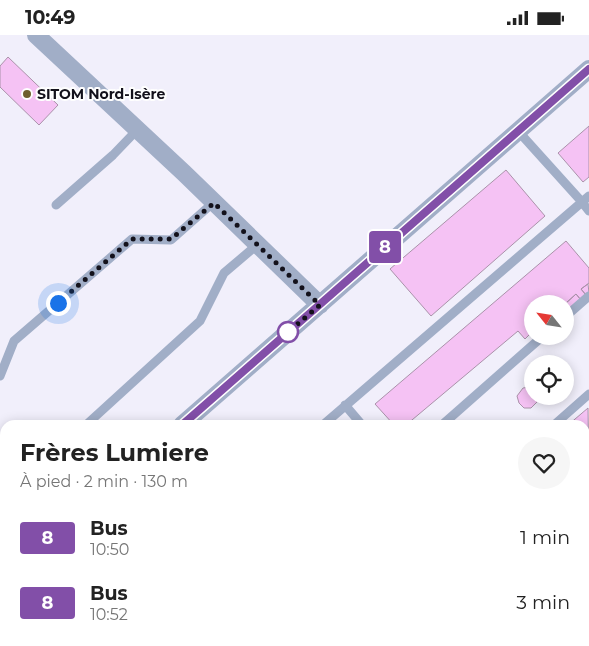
<!DOCTYPE html>
<html lang="fr">
<head>
<meta charset="utf-8">
<style>
	:root { --surface:#fff; --page:#f6f6f6; --text:#222; --muted:#767676 }
	body { margin:0; font-family:Montserrat,sans-serif; background:var(--page); color:var(--text); height:100vh; display:flex; flex-direction:column; font-size:19px; white-space:nowrap }
	* { box-sizing:border-box; margin:0 }
	p { font-size:16px; color:var(--muted) }
	.icon { flex:none; width:28px; height:28px; fill:none; stroke:currentColor; stroke-width:2; stroke-linecap:round; stroke-linejoin:round }
	.map { position:relative; flex:1; overflow:hidden }
	.side { position:absolute; left:0px; top:385px; width:590px; height:226px; display:flex; flex-direction:column; background:var(--surface); border-radius:15px 15px 0 0; box-shadow:0 2px 12px #0003 }
	.side>* { flex:none }
	.badge { padding:0 10px; border-radius:4px; font-size:18px; line-height:32px }
	.needle { width:32px; rotate:300deg }
	.fabs { position:absolute; left:524px; top:260px; display:grid; gap:10px }
	.fabs a { display:grid; place-items:center; width:50px; height:50px; border-radius:50%; background:var(--surface); box-shadow:0 2px 12px #0003; font-size:25px }
	.you { position:absolute; width:25px; height:25px; margin:-12px; border:4px solid #fff; border-radius:50%; background:#1a73e8; box-shadow:0 0 0 8px #1a73e833 }
	.map>.badge { position:absolute; translate:-50% -50%; box-shadow:0 0 0 2px #fff }
	.round { display:grid; place-items:center; flex:none; width:52px; height:52px; border-radius:26px; background:var(--page) }
	.overview { display:flex; align-items:center; justify-content:space-between; height:85px; padding:0 20px }
	h1 { font-size:24px; font-weight:700; line-height:38px }
	ul { padding:0; list-style:none }
	li { display:flex; align-items:center; gap:15px; height:65px; padding:0 20px }
	li div { flex:1 }
	li b { display:block; font-size:19px }
	li em { font-style:normal }
	li .badge { min-width:55px; font-weight:700; text-align:center }
	.status { display:flex; justify-content:space-between; align-items:center; height:35px; padding:0 25px; background:var(--surface); direction:ltr }
	.status svg { height:14px; fill:currentColor }
	.map>svg:first-child { display:block }
	.water { fill:#599dbf }
	.building { fill:#f5c2f4; stroke:#aa92aa }
	.lines { fill:none; stroke-linecap:round; stroke-linejoin:round }
	.lane { stroke:#a1aec7; stroke-width:9 }
	.street { stroke:#a1aec7; stroke-width:18 }
	.line-casing { stroke:#fff; stroke-width:11 }
	.line { stroke:#824fa8; stroke-width:8 }
	.walk { stroke:#13111b; stroke-width:5; stroke-dasharray:0 9 }
	.poi-dot { fill:#6e5f2d; stroke:#fefefe; stroke-width:2 }
	.stop-dot { fill:#fff; stroke:#824fa8; stroke-width:2.5 }
	.labels { text-anchor:middle; dominant-baseline:central; stroke-width:4; stroke-linejoin:round; paint-order:stroke }
	.poi-label { font-size:14px; font-weight:bold; fill:#13111b; stroke:#fefefe; text-anchor:start }
</style>
</head>
<body>
<div class="status"><b>10:49</b><svg viewBox="0 0 49 12"><path d="M0 12V9h3v3zM5 12V6h3v6zM10 12V3h3v9zM15 12V0h3v12zM26 1h20v11H26zM47 4h2v5h-2z"/></svg></div>
<div class="map">
<svg width="589" height="611" viewBox="0 0 589 611">
	<rect width="100%" height="100%" fill="#f1effb"/>
	<path class="water" d="M589,521V588L585,591V525Z
		M360,606H433L428,611H364Z"/>
	<path class="building" d="M8,22L58,70L39,90L0,52V31Z
		M589,91V142L583,147L558,118Z
		M506,135L545,181L431,281L390,234Z
		M566,206L589,233V248L581,254L586,260L581,265L576,259L565,269H532V297L525,304L518,296L406,390H394L375,369Z
		M588,249L589,258L586,260L581,254Z
		M576,259L581,265L569,275L565,269Z
		M530,352L532,353V361H538V366L531,373H524L519,368L517,361L523,353Z
		M588,373L589,451L585,455V390H568Z"/>
	<g class="lines">
		<path class="lane" d="M518,96L582,167L589,161
			M56,170L113,120L137,95
			M565,282L589,261
			M0,341L14,306L132,204L171,205L214,167
			M345,370L362,390
			M86,390L200,286L224,238L257,210
			M323,390L582,167L589,176
			M442,390L543,301
			M554,390L589,359
			M0,440L5,445
			M585,487L589,484
			M517,606L521,611"/>
		<path class="street" d="M36,0L184,138L320,270
			M182,390L589,34
			M0,550L5,545"/>
	</g>
	<g class="lines">
		<g class="line-casing">
			<path id="line" d="M182,390L589,34"/>
		</g>
		<use href="#line" class="line"/>
		<path class="walk" d="M58,268L132,204H171L214,168L320,270L288,297"/>
	</g>
	<circle class="poi-dot" cx="27" cy="59" r="5"/>
	<circle class="stop-dot" cx="288" cy="297" r="10"/>
	<g class="labels">
		<g class="poi-label">
			<text x="37" y="59">SITOM Nord-Isère</text>
		</g>
	</g>
</svg>
<div class="fabs">
<a><svg class="needle" viewBox="-14 -14 28 28"><path d="M0-13l5 13h-10z" fill="#e53935"/><path d="M0 13l5-13h-10z" fill="#767676"/></svg></a>
<a><svg class="icon" aria-label="locate" viewBox="0 0 24 24"><circle cx="12" cy="12" r="6"/><path d="M12 2v4M12 18v4M2 12h4M18 12h4"/></svg></a>
</div>
<div class="you" style="left:58px;top:268px"></div>
<b class="badge" style="left:385px;top:212px;background:#824fa8;color:#fff">8</b>
<section class="side">
<div class="overview"><div><h1>Frères Lumiere</h1><p>À pied · 2 min · 130 m</p></div><a class="round"><svg class="icon" aria-label="heart" viewBox="0 0 24 24"><path d="M12 20l-8-8c-3-5 5-10 8-4 3-6 11-1 8 4z"/></svg></a></div>
<ul>
<li><span class="badge" style="background:#824fa8;color:#fff">8</span><div><b>Bus</b><p>10:50</p></div><em>1 min</em></li>
<li><span class="badge" style="background:#824fa8;color:#fff">8</span><div><b>Bus</b><p>10:52</p></div><em>3 min</em></li>
</ul>
</section>
</div>
</body>
</html>
